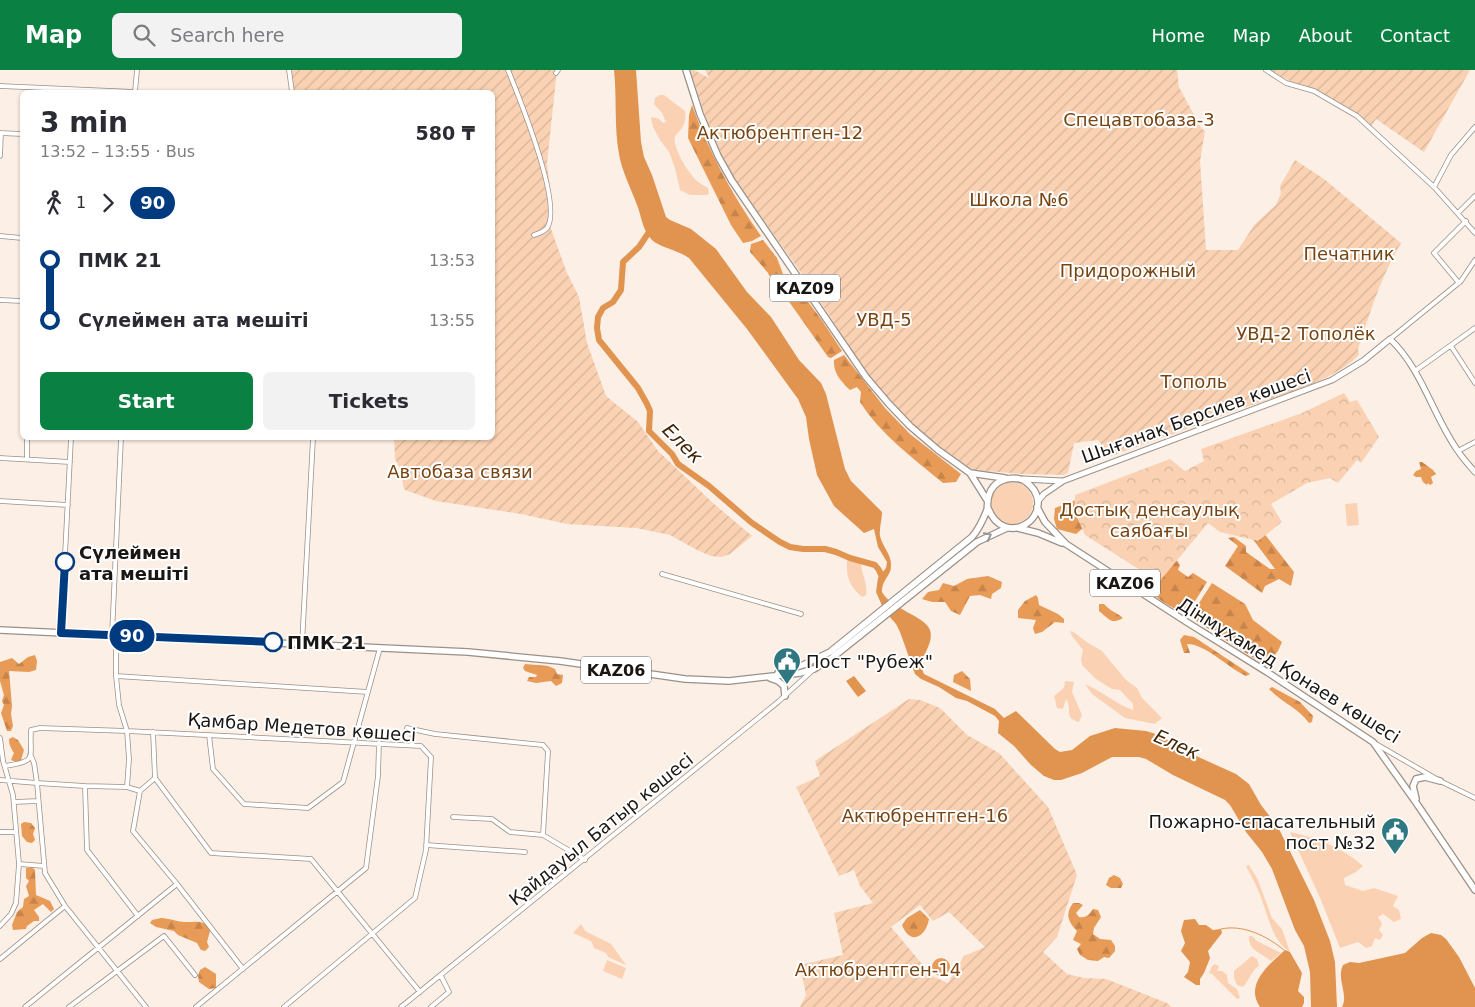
<!DOCTYPE html>
<html lang="en">
<head>
<meta charset="utf-8">
<style>
	:root { --surface:#fff; --page:#f2f2f3; --text:#2b2b33; --muted:#7c7c81; --accent:#0b8043 }
	body { margin:0; font-family:"DejaVu Sans",sans-serif; background:var(--page); color:var(--text); height:100vh; display:flex; flex-direction:column; font-size:19px; white-space:nowrap }
	* { box-sizing:border-box; margin:0 }
	p { font-size:16px; color:var(--muted) }
	.icon { flex:none; width:28px; height:28px; fill:none; stroke:currentColor; stroke-width:2; stroke-linecap:round; stroke-linejoin:round }
	.map { position:relative; flex:1; overflow:hidden }
	.sheet { position:absolute; left:20px; top:20px; width:475px; height:350px; display:flex; flex-direction:column; background:var(--surface); border-radius:8px; box-shadow:0 1px 4px #0004 }
	.sheet>* { flex:none }
	.badge { padding:0 10px; border-radius:16px; font-size:18px; line-height:32px }
	.map>.badge { position:absolute; translate:-50% -50%; box-shadow:0 0 0 2px #fff }
	.legs { display:flex; align-items:center; gap:8px; height:55px; padding:0 20px; font-size:16px }
	.legs p { margin-inline-start:auto }
	.summary { display:flex; align-items:center; justify-content:space-between; height:85px; padding:0 20px }
	h1 { font-size:28px; font-weight:700; line-height:38px }
	.primary-button { display:flex; gap:10px; margin-top:auto; padding:10px 20px }
	.primary-button a { flex:1; height:58px; border-radius:8px; background:var(--accent); color:#fff; font-size:20px; font-weight:700; line-height:58px; text-align:center }
	.primary-button a+a { background:var(--page); color:var(--text) }
	ul { padding:0 20px; list-style:none }
	li { display:flex; align-items:center; gap:18px; height:60px; font-size:19px }
	li i { display:grid; place-items:center; width:8px; height:100%; margin:0 6px; background:currentColor }
	li i::after { content:''; width:12px; height:12px; margin:-6px; border:4px solid; border-radius:50%; background:var(--surface) }
	li p { margin-inline-start:auto }
	li:first-child i { background:linear-gradient(#0000 50%,currentColor 0) }
	li:last-child i { background:linear-gradient(currentColor 50%,#0000 0) }
	header { display:flex; align-items:center; gap:30px; box-sizing:border-box; height:70px; padding:0 25px; background:var(--accent); color:#fff }
	header strong { font-size:24px }
	nav { display:flex; gap:28px; margin-inline-start:auto; font-size:18px }
	.search { width:350px; height:45px; background:var(--page); display:flex; align-items:center; gap:12px; box-sizing:border-box; padding:0 18px; border-radius:8px; color:var(--muted); font-size:19px }
	.map>svg:first-child { display:block }
	.grass { fill:#fad2b3 }
	.forest { fill:url(#forest-firs) }
	.park { fill:url(#park-crowns) }
	.garden { fill:url(#garden-furrows); fill-rule:evenodd }
	.water { fill:#e19350 }
	.lines { fill:none; stroke-linecap:round; stroke-linejoin:round }
	.stream { stroke:#e19350; stroke-width:1 }
	.river { stroke:#e19350; stroke-width:6 }
	.minor-casing { stroke:#9b9087; stroke-width:5.5 }
	.major-casing { stroke:#9b9087; stroke-width:7 }
	.highway-casing { stroke:#9b9087; stroke-width:8 }
	.minor { stroke:#fff; stroke-width:4 }
	.major { stroke:#fff; stroke-width:5 }
	.highway { stroke:#fff; stroke-width:5.5 }
	.oneway { stroke:#989695 }
	.line-1-casing { stroke:#fff; stroke-width:11 }
	.line-1 { stroke:#003b80; stroke-width:8 }
	.stop-1-dot { fill:#fff; stroke:#003b80; stroke-width:2.5 }
	.labels { text-anchor:middle; dominant-baseline:central; stroke-width:4; stroke-linejoin:round; paint-order:stroke }
	.shield { fill:#fff; stroke:#5f5c5a; stroke-width:1 }
	.shield-label { font-size:16px; font-weight:bold; fill:#1a1613 }
	.park-label { font-size:18px; fill:#774412; stroke:#fff }
	.street-label { font-size:18px; fill:#1a1613; stroke:#fff }
	.stop-label { font-size:18px; font-weight:bold; fill:#1a1613; stroke:#fff; text-anchor:start }
	.poi-label { font-size:18px; fill:#1a1613; stroke:#fff; text-anchor:start }
	.water-label { font-size:19px; font-style:italic; fill:#422406; stroke:#fff }
</style>
</head>
<body>
<header>
<strong>Map</strong>
<div class="search"><svg class="icon" aria-label="search" viewBox="0 0 24 24"><circle cx="10" cy="10" r="6"/><path d="M15 15l6 6"/></svg>Search here</div>
<nav><a>Home</a><a>Map</a><a>About</a><a>Contact</a></nav>
</header>
<div class="map">
<svg width="1475" height="937" viewBox="0 0 1475 937">
	<defs>
		<pattern id="forest-firs" width="22" height="20" patternUnits="userSpaceOnUse" patternTransform="scale(1.25)"><rect width="22" height="20" fill="#e89a57"/><path d="M5 1l3.5 6h-7zM16 11l3.5 6h-7z" fill="#c6844b"/></pattern>
		<pattern id="park-crowns" width="20" height="18" patternUnits="userSpaceOnUse" patternTransform="scale(1.25)"><rect width="20" height="18" fill="#fad2b3"/><path d="M2 6a3 3 0 1 1 6 0M12 15a3 3 0 1 1 6 0" fill="none" stroke="#d6b499"/></pattern>
		<pattern id="garden-furrows" width="10" height="10" patternUnits="userSpaceOnUse" patternTransform="scale(1.25)"><rect width="10" height="10" fill="#fad2b3"/><path d="M-1 1l2-2M0 10L10 0M9 11l2-2" fill="none" stroke="#d6b499"/></pattern>
	</defs>
	<rect width="100%" height="100%" fill="#fcefe5"/>
	<path class="grass" d="M660,25H664L685,41C687,52 683,58 675,66C672,77 689,104 697,111C701,114 704,116 708,118L709,124L706,125H690L680,120L675,98L669,82L660,70L653,57L651,48L652,47L659,49L663,53L666,52L662,43L654,34L655,28Z
		M991 433a21 21 0 1 1 42 0a21 21 0 1 1-42 0Z
		M1357,433L1359,455L1347,456L1345,434Z
		M847,490H853L861,494C862,507 868,512 866,525L862,527C849,516 846,507 847,490Z
		M1070,561L1075,563L1088,573L1102,581L1126,610L1137,618L1142,628L1162,648L1155,654L1125,648L1092,624L1085,614C1102,621 1116,634 1133,640V634L1120,620L1112,619L1096,609L1082,595L1081,589L1083,580L1072,566Z
		M1065,611L1074,612L1072,622L1082,645L1079,652C1063,648 1073,639 1066,629L1063,639L1057,638L1054,626L1064,618Z
		M1290,762C1318,768 1341,777 1363,796L1356,802L1344,808L1345,815L1363,821L1374,818L1398,826L1393,836L1399,840L1401,849L1394,852L1383,844L1378,847L1382,854L1379,860L1383,865L1380,870L1375,868L1372,876L1366,878L1358,872L1340,878L1321,830Z
		M1249,795L1258,810L1272,848L1282,859L1290,882C1272,871 1268,845 1260,825C1256,815 1251,805 1246,796Z
		M581,854L585,861L611,874L626,895L608,887L606,883L594,878L591,871L573,863Z
		M1249,866H1252L1257,871L1281,883L1271,891C1262,883 1248,881 1249,866Z
		M1252,886L1257,889L1259,896C1251,901 1249,911 1243,917L1237,915L1234,908V901Z
		M607,890L626,898L622,909L603,901Z
		M1215,894L1219,896L1217,901H1222L1227,905L1228,913L1237,919L1240,928L1237,929L1212,904L1209,903L1212,896Z"/>
	<path class="forest" d="M692,35C709,82 732,125 761,166L752,171L743,173L731,155L688,68L689,45Z
		M763,170L777,188L783,204L800,221L821,249L842,281L831,288L828,287L790,233L777,220L768,203L750,182L751,174Z
		M844,285L885,338L910,364L961,404L956,412L943,413C913,388 881,365 860,332L861,322L857,317L850,320C841,311 833,303 834,290Z
		M1419,392H1422L1433,400L1436,404L1431,407L1433,413L1430,415L1428,413L1427,415L1423,412L1421,407H1416L1413,405L1416,401L1421,399Z
		M1076,430L1176,489L1180,495L1178,500L1188,507L1193,503L1207,512L1187,544H1184C1174,538 1151,527 1148,517C1146,511 1147,506 1148,500L1087,455L1076,464L1057,459L1054,449L1055,438Z
		M1263,462L1294,502L1291,516L1279,509L1265,516L1262,523L1225,496L1238,476L1228,468L1234,467L1246,476V482L1270,499H1275L1252,468Z
		M988,506L1002,512L1001,518L992,524L991,529L980,525L970,526L960,545L951,541L945,532H932L922,529L928,522L939,520L943,513L954,516L967,509Z
		M1212,513L1245,534L1253,550L1282,572L1278,581L1266,596L1190,547Z
		M1036,525L1038,528L1039,535L1058,544L1064,549V553L1055,552L1042,562L1035,564L1033,558L1036,550L1018,548V540L1025,531Z
		M1099,534H1104C1110,541 1116,542 1123,548C1111,555 1109,549 1099,541Z
		M1184,565L1194,567L1250,604L1246,606C1228,598 1206,574 1187,574L1190,583H1184L1180,570Z
		M35,585L37,591L36,600L29,602L9,601L12,636L11,644L13,656L11,661H7L1,643L4,635L2,631L4,625L0,611V592L12,588L19,594L28,587Z
		M525,594L548,596L555,599L557,604L563,605L562,613L556,616L551,611L536,613L527,611L529,607H536L537,605L525,601L523,598Z
		M962,601L970,609L971,621L953,612L954,605Z
		M1272,617L1300,632L1313,646L1312,652L1309,653C1298,638 1281,632 1269,619Z
		M13,667L18,670L24,680L21,690L16,692L11,690L14,683C11,678 9,675 9,669Z
		M24,752L31,753L35,758L33,764L35,770L32,773L27,772L22,766L21,754Z
		M32,797L35,800L36,825L50,831L54,839L51,842L43,834L34,840L39,847V851H34L27,856L26,859L13,860L12,855L17,842L23,837L24,829L29,826L26,816L29,811L26,808V798Z
		M1114,805L1120,808L1123,814L1121,818H1111L1106,815L1109,808Z
		M1073,833H1079L1083,835L1076,843L1079,847C1086,848 1089,845 1093,839L1098,840L1101,847L1094,858L1093,864L1100,869L1111,870L1115,876V881L1109,888L1104,887L1098,891L1088,890L1080,885L1077,879L1081,874L1073,870L1077,861C1068,852 1065,844 1073,833Z
		M920,840L929,849C926,867 910,876 902,855L907,848Z
		M161,848C169,848 177,852 186,852C197,852 205,849 210,861L207,872L209,877L205,881L201,880L197,873L178,865L174,861L156,857L150,853L152,850Z
		M932 897a9 9 0 1 1 18 0a9 9 0 1 1-18 0Z
		M205,897L216,904V918L209,919L199,912L198,906L200,900Z"/>
	<path class="park" d="M1344,323L1350,332L1357,330L1379,367L1361,393L1357,390L1338,413L1330,408L1307,413L1271,434L1282,452L1258,471L1220,462L1208,453L1159,512L1085,465L1074,441L1075,425L1170,389L1185,401L1204,391L1201,379L1302,343Z"/>
	<path class="garden" d="M287,0H557L547,93L551,128V159L567,203L579,227L587,273L606,326L638,352L658,381L713,433L752,466L730,484L722,487L711,486L697,480L670,465L636,458L567,454L521,444L436,431L405,420L403,416L402,402L395,389L394,368H492V22H291Z
		M690,0H694L709,8L705,0H1177L1179,17L1201,58L1205,61L1200,91L1206,180H1238L1255,154L1276,135L1281,123L1280,116L1295,90L1324,109L1401,173C1381,206 1370,243 1358,279L1359,284C1341,309 1270,329 1240,339C1197,355 1154,371 1111,386L1098,370L1074,373L1068,403L1064,405L1023,404L972,400L940,377L911,353L890,331L868,304L804,207L736,111L722,85L704,43Z
		M1269,0H1470L1424,82L1376,49L1370,58C1339,30 1304,20 1269,0Z
		M909,629L920,630L940,638L967,665L999,683L1048,737L1077,805L1057,867L1043,882L1067,904L1084,908L1106,909L1167,933L1172,937H800L806,925L800,895L843,885L834,843L873,833L860,816L854,800L839,806L796,717L820,706L815,691ZM920,835L933,851L949,842L985,877L964,886L948,913L932,906L891,857Z"/>
	<path class="water" d="M614,0H636L641,72L644,87L652,105L666,147L670,150L691,159L716,179L747,222L771,247L799,290L821,313L826,324L845,399L851,411L882,442C882,450 879,458 880,466C882,476 892,485 891,496C891,506 881,511 882,522C891,539 925,546 930,560C935,576 916,588 924,604L995,639L1004,648L1016,641L1055,679L1060,682L1072,680L1090,666L1115,658L1146,661L1159,665L1194,685L1236,704L1249,714L1261,735L1278,757L1314,830L1330,871L1335,892L1337,937H1311L1310,902L1304,876L1295,860L1272,799L1262,782L1246,762L1230,735L1225,730L1173,705L1146,689L1139,687H1112L1082,703L1061,710H1054L1044,706L1031,695L1014,676L998,663L999,651L995,646L967,631L956,628L939,617L921,609L915,604L900,562L896,554L884,540L876,522L878,508L886,498L887,492L878,477L874,459L864,463L834,436L817,405L809,369L806,347L798,329L747,259L689,188C678,180 659,177 652,170C642,160 642,147 637,135C631,118 622,102 619,84C614,57 617,28 614,0Z
		M854,606L866,621L858,627L846,611Z
		M1195,849L1199,855H1206L1213,860L1221,859L1222,863L1208,881L1210,888L1204,903L1200,909V915H1196L1184,907L1188,902L1190,892L1181,881L1185,873L1181,861L1184,850Z
		M1431,863L1441,865L1446,869L1459,887L1475,918V937H1342C1349,924 1336,910 1343,895L1350,892L1359,893L1405,883L1422,868Z
		M1285,880L1290,882L1302,903L1298,921L1304,927V933L1302,937H1260C1244,914 1270,894 1285,880Z"/>
	<g class="lines">
		<path class="stream" d="M1221,859C1243,854 1267,866 1284,880"/>
		<path class="river" d="M651,159L639,177L623,192L621,220L613,232L603,238L598,247L597,258L599,270L638,318L647,334L650,341L649,361L672,384L678,394L709,416L752,453L780,472L790,477L803,479H825L836,482L850,488L875,495L879,500L882,507"/>
		<g class="minor-casing">
			<path id="minor" d="M289,0L292,22
				M508,0C519,27 563,135 547,158C544,162 539,163 534,165
				M1266,0L1286,13L1314,21L1357,46L1434,117L1475,163
				M556,3L558,0
				M0,16L135,22
				M135,22L137,0
				M0,63L22,64
				M0,86L1,63
				M1434,117L1451,85L1475,57
				M1458,143L1475,126
				M0,166L22,168
				M1459,213L1434,183L1466,151
				M0,230L22,231
				M1390,269L1461,211L1475,190
				M1451,276L1475,313
				M1415,301L1475,258
				M1458,381L1475,372
				M0,388L70,392
				M27,389V368
				M0,431L68,435
				M662,504L801,544
				M61,563L71,368
				M112,565L121,368
				M116,565V606L119,635L127,661L129,689L127,717L85,716L87,780L138,846
				M302,574L313,368
				M116,606L368,622
				M407,658L435,664L543,675L548,681L543,765
				M153,662L155,708L140,721L133,761L177,814L243,899
				M209,665L213,699L244,734L308,738L343,712L380,578
				M0,668L3,691L13,725L19,794L16,833L11,844L0,856
				M1376,674L1440,711L1475,728
				M412,675L413,659
				M5,696C39,691 29,688 31,660L40,658L127,661L421,676L431,687L426,780L415,828L284,937
				M155,708L211,783L311,789L420,922
				M0,710L37,713L34,693L31,686
				M127,717L140,721
				M14,732L38,731
				M453,747L492,749L510,762L543,765L585,790
				M0,762H16
				M426,775L525,782
				M19,794L44,796
				M65,836L45,803L37,713L85,716
				M0,889L65,836L146,937
				M25,937L177,814
				M69,937L164,866L195,905
				M196,937L366,798L378,706L379,673
				M401,937L778,632L813,600
				M431,937L449,922L441,906"/>
		</g>
		<g class="major-casing">
			<path id="major" d="M1023,409L1062,411
				M1038,431L1044,424L1063,411L1332,310L1363,291L1390,269C1422,299 1433,346 1458,381C1463,389 1469,395 1475,402"/>
		</g>
		<g class="highway-casing">
			<path id="highway" d="M686,0L700,44L718,86L732,111L866,307L889,334L910,356L938,380L970,403L987,430
				M970,403L1005,408
				M1037,437L1045,452L1066,474L1185,551L1267,602L1373,672L1417,734L1475,820
				M1018,458L1038,463L1062,473
				M0,560L468,582L560,591L685,609L729,611L800,603L814,599L833,587L977,472L1007,458
				M778,603L803,595L830,582L972,467C979,459 983,450 987,440C988,435 987,430 989,425C993,411 1009,405 1023,410C1027,412 1031,416 1034,420C1052,449 1004,479 988,438
				M770,608L778,611L784,616L785,626
				M1416,729L1413,716L1416,709L1425,707L1440,711"/>
		</g>
		<use href="#minor" class="minor"/>
		<use href="#major" class="major"/>
		<use href="#highway" class="highway"/>
	</g>
	<defs><path id="oneway-chevron" d="M-2-3.5L2.5 0L-2 3.5" fill="none" stroke-width="1.6" stroke-linecap="round" stroke-linejoin="round" transform="scale(1.25)"/></defs>
	<use class="oneway" href="#oneway-chevron" transform="translate(988 466) rotate(-27)"/>
	<g class="lines">
		<g class="line-1-casing">
			<path id="line-1" d="M65,492L61,563L273,572"/>
		</g>
		<use href="#line-1" class="line-1"/>
	</g>
	<defs>
		<g id="civic-pin" transform="scale(1.4375)"><path d="M0 17L-7.5 6A9.5 9.5 0 1 1 7.5 6Z" fill="#2f7881" stroke="#fff"/><path d="M-.6-6.5H3V-4.5H.6V-3L4-1V1h2V6H-6V1h2V-1L-.6-3ZM-1.2 2.5V6h2.4V2.5Z" fill="#fff"/></g>
	</defs>
	<g fill-rule="evenodd">
		<use href="#civic-pin" x="787" y="591"/>
		<use href="#civic-pin" x="1395" y="761"/>
	</g>
	<g class="stop-1-dot">
		<circle cx="65" cy="492" r="9"/>
		<circle cx="273" cy="572" r="9"/>
	</g>
	<g class="labels">
		<g class="shield">
			<rect x="770" y="204.5" width="70" height="27" rx="4"/>
			<rect x="1090" y="499.5" width="70" height="27" rx="4"/>
			<rect x="581" y="586.5" width="70" height="27" rx="4"/>
		</g>
		<g class="shield-label">
			<text x="805" y="218">KAZ09</text>
			<text x="1125" y="513">KАZ06</text>
			<text x="616" y="600">KАZ06</text>
		</g>
		<g class="park-label">
			<text x="1139" y="49">Спецавтобаза-3</text>
			<text x="780" y="62">Актюбрентген-12</text>
			<text x="1019" y="129">Школа №6</text>
			<text x="1349" y="183">Печатник</text>
			<text x="1128" y="200">Придорожный</text>
			<text x="884" y="249">УВД-5</text>
			<text x="1306" y="263">УВД-2 Тополёк</text>
			<text x="1194" y="311">Тополь</text>
			<text x="460" y="401">Автобаза связи</text>
			<text x="1149" y="439">Достық денсаулық<tspan x="1149" dy="21">саябағы</tspan></text>
			<text x="925" y="745">Актюбрентген-16</text>
			<text x="878" y="899">Актюбрентген-14</text>
		</g>
		<g class="street-label">
			<text transform="translate(1196 346) rotate(-20)">Шығанақ Берсиев көшесі</text>
			<text transform="translate(1289 600) rotate(32)">Дінмұхамед Қонаев көшесі</text>
			<text transform="translate(302 657) rotate(4)">Қамбар Медетов көшесі</text>
			<text transform="translate(601 759) rotate(-39)">Қайдауыл Батыр көшесі</text>
		</g>
		<g class="stop-label">
			<text x="79" y="482">Сүлеймен<tspan x="79" dy="21">ата мешіті</tspan></text>
			<text x="287" y="572">ПМК 21</text>
		</g>
		<g class="poi-label">
			<text x="806" y="591">Пост "Рубеж"</text>
			<text x="1376" y="751" text-anchor="end">Пожарно-спасательный<tspan x="1376" dy="21">пост №32</tspan></text>
		</g>
		<g class="water-label">
			<text transform="translate(683 373) rotate(45)">Елек</text>
			<text transform="translate(1177 674) rotate(24)">Елек</text>
		</g>
	</g>
</svg>
<b class="badge" style="left:132px;top:566px;background:#003b80;color:#fff">90</b>
<section class="sheet">
<div class="summary"><div><h1>3 min</h1><p>13:52 – 13:55 · Bus</p></div><b>580 ₸</b></div>
<div class="legs"><svg class="icon" aria-label="walk" viewBox="0 0 24 24"><circle cx="13" cy="4" r="2"/><path d="M13 8l-2 6 4 7M11 14l-3 7M7 12l3-4h3l4 4"/></svg>1<svg class="icon" aria-label="forward" viewBox="0 0 24 24"><path d="M9 5l7 7-7 7"/></svg><b class="badge" style="background:#003b80;color:#fff">90</b></div>
<ul>
<li><i style="color:#003b80"></i><b>ПМК 21</b><p>13:53</p></li>
<li><i style="color:#003b80"></i><b>Сүлеймен ата мешіті</b><p>13:55</p></li>
</ul>
<div class="primary-button"><a>Start</a><a>Tickets</a></div>
</section>
</div>
</body>
</html>
